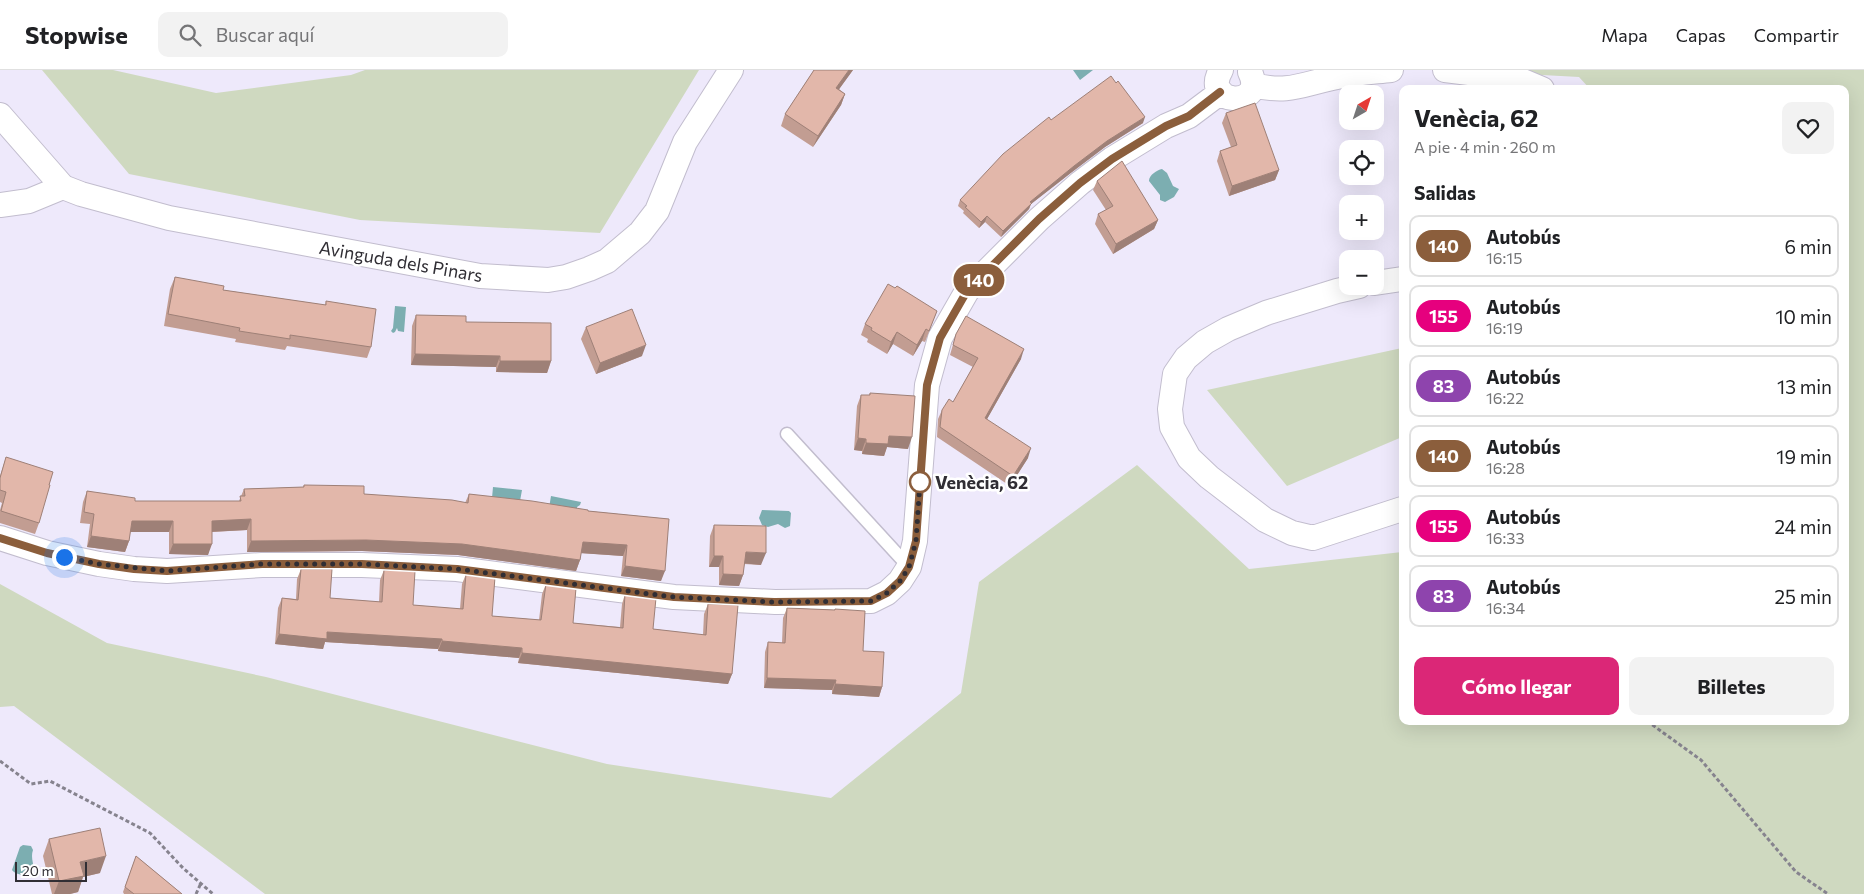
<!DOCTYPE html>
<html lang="es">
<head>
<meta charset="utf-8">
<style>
	:root { --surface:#fff; --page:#f2f2f2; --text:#202124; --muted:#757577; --line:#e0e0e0; --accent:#db2777 }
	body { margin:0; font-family:Commissioner,sans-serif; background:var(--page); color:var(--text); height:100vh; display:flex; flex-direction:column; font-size:19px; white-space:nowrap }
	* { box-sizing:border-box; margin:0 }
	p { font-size:16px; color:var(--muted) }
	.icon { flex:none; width:28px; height:28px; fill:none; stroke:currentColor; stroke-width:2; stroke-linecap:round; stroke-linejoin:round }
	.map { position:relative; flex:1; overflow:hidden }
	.sheet { position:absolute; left:1399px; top:15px; width:450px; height:640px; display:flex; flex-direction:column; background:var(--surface); border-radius:10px; box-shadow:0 5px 20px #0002 }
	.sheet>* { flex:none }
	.badge { padding:0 10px; border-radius:16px; font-size:18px; line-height:32px }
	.needle { width:32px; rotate:39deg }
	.buttons { position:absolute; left:1339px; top:15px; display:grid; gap:10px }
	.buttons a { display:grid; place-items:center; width:45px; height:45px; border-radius:10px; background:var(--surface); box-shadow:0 5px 20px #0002; font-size:25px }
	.scale { position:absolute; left:15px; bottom:12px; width:72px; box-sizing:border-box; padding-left:5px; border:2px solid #302e34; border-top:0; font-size:14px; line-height:18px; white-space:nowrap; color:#302e34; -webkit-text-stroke:4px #fff; paint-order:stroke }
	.you { position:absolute; width:25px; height:25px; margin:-12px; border:4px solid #fff; border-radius:50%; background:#1a73e8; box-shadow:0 0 0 8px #1a73e833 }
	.map>.badge { position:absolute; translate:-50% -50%; box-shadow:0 0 0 2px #fff }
	h2 { padding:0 15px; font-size:19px; line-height:45px }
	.round { display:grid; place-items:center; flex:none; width:52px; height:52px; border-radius:10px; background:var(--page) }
	.headline { display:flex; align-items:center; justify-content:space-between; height:85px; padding:0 15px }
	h1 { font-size:24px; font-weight:700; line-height:38px }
	.primary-button { display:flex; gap:10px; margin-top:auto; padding:10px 15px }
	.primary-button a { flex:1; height:58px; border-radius:10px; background:var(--accent); color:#fff; font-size:20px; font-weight:700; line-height:58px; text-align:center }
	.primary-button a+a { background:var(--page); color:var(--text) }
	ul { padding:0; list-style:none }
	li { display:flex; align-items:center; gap:15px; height:62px; margin:0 10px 8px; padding:0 5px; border:2px solid var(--line); border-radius:10px }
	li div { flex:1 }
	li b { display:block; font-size:19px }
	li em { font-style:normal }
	li .badge { min-width:55px; font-weight:700; text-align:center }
	header { display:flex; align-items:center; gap:30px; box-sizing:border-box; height:70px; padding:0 25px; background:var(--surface); border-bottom:1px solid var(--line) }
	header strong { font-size:24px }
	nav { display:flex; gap:28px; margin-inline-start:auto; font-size:18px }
	.search { width:350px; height:45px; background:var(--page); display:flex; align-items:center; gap:12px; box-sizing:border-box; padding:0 18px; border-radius:10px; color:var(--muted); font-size:19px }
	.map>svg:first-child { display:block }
	.green { fill:#cfd9c0 }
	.water { fill:#7caeb1 }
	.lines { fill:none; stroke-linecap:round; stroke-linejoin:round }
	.service-casing { stroke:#c2bdce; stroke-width:15 }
	.minor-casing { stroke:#c2bdce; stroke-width:26 }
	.path { stroke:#86838e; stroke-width:3; stroke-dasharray:4 2.5; stroke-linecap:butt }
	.service { stroke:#fff; stroke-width:12 }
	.minor { stroke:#fff; stroke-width:24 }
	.wall { fill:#c29d92 }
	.shaded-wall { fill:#9e8077 }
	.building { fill:#e2b7aa; stroke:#9e8077 }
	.line-casing { stroke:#fff; stroke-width:11 }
	.line { stroke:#8b5e3c; stroke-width:8 }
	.walk { stroke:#302e34; stroke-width:5; stroke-dasharray:0 9 }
	.stop-dot { fill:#fff; stroke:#8b5e3c; stroke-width:2.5 }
	.labels { text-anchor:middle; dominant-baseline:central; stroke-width:5; stroke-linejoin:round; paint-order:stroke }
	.street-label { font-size:18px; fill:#302e34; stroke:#fff }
	.stop-label { font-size:18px; font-weight:bold; fill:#302e34; stroke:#fff; text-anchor:start }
</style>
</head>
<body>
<header>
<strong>Stopwise</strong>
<div class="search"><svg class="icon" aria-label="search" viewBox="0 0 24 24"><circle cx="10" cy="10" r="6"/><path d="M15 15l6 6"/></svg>Buscar aquí</div>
<nav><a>Mapa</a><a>Capas</a><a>Compartir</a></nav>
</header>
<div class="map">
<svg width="1864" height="824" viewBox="0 0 1864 824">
	<rect width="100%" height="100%" fill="#eee9fb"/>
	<path class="green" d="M42,0H113L216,23L351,5L365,0H699L600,163L360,150L129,104Z
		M1450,0H1864V824H265L14,636L0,637V514L107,573L266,607L607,694L831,728L961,623L979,512L1137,395L1249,499L1402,482V651H1845V19H1590L1579,7Z
		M1402,278V367L1287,416L1207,320Z"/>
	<path class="water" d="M1073,0H1093L1080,10Z
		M1162,99L1167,103L1173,116L1179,119L1174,127L1165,132L1160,130V125L1149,111C1149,105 1157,100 1162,99Z
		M395,236L406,237L404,262L398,261L397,258L395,262L393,263L391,261L393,258Z
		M493,417L522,420L520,431L492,428Z
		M551,426L581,432L580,435L577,437V439L549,438Z
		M762,440L789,441L791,443L790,456L785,458L778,454L768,457L762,455L759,448Z
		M23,775L31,776L33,780C30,789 35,794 33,803C27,807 16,805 12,800L20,777Z"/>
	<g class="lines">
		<g class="service-casing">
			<path id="service" d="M787,364L909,497"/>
		</g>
		<g class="minor-casing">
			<path id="minor" d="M1221,0C1200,36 1268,39 1250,2
				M1445,0L1518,9L1542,19
				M1253,15C1289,24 1302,14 1337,7C1355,3 1373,2 1391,0
				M0,45L63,117L81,124L169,148L308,174L480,206L548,210L566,207L589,199L607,191L640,163L657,141L685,72L731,0
				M0,135L29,131L63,117
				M1375,213L1402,209
				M1359,216L1337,221L1266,243L1228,259L1205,272L1186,288L1175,304L1170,339L1172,357L1189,388L1209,407L1265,450L1292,463L1313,468L1402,439
				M0,468L47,483L99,494L134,499L167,501L262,495H362L457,499L674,527L775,532L871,531L887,523L900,511L909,497L915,471L927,315L940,268L967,221L1039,149L1080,113L1112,89L1166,56L1189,46L1221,22"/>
		</g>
		<path class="path" d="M1647,651L1701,690L1796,802L1828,824
			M0,691L31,714L50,711L150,763L183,798L213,824
			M196,824L201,813"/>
		<use href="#service" class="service"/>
		<use href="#minor" class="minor"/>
	</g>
	<path class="wall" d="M814,0H853L839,19L845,24L841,35L813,77L781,56L785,44Z
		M1226,43L1279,100L1275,110L1229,126L1217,91L1220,81L1231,77L1222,53Z
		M1051,50L1143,53L1105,77L1072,102L1031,134L1029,139L1001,167L985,152L979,158L963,143L964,141L958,136L960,130Z
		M1097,111L1158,150L1154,159L1113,184L1095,154L1098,144L1106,140L1093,120Z
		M175,207L223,220L325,235L326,231L371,277L367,288L287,276L285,280L235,272L236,269L164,256L170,219Z
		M937,241L925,272L922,271L913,286L893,274L887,284L867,272L868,269L861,265L865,254Z
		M416,245L466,252L551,291L547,303L496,302V297L411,295L412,256Z
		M586,257L642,286L596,304L581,269Z
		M956,264L1021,289L987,349L1028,388L1010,416L937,367L938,349L942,340L953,332L973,297L950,285Z
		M870,323L908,379L887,377L884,386L862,384V381L854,380L857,336L861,325H869Z
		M6,387L39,453L35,464L0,453V440L2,433L0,432V406Z
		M304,415L364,424L465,433L469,424L588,441L669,449L661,511L621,506L623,486L581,483L580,490L576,501L458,485L362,481L247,482V460L212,462L208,485L169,484V462H130L129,471L125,482L87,477L90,454L80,453L83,432L87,421L135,431H239L244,419L303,417Z
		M714,455L761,495L744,494L743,505L739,516L719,515V497H709L710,466Z
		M301,499L330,528L379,532L380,510L384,500L413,535L460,539L462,514L466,504L492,546L539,550L542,524L546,514L573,553L620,557L622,534L625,524L653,559L703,565L704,544L708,534L732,604L728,614L518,593L519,588L438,581V579L325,572L323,579L275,574L278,538L282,528L296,529L297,509Z
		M787,538L834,540L835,539L863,581L882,617L879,627L832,624V620L764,618L765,582L768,572L782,573L783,548Z
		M49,769L100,803L83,807L78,822L70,824H52L43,786Z
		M136,786L182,824H124L123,822Z"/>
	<path class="shaded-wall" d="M849,0H853L832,29L836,18Z
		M845,24L841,35L813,77L818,66Z
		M1145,47L1143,53L1105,77L1072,102L1031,134L1029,139L1001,167L1003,161L1030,132L1074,96L1107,71Z
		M1279,100L1275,110L1229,126L1232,116Z
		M987,146L985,152L979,158L981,152Z
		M1158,150L1154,159L1113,184L1116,174Z
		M926,259L922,271L913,286L917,275Z
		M897,262L893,274L887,284L891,272Z
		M646,275L642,286L596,304L600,293Z
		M1024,279L1021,289L982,358L985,348Z
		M415,284L500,286L496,297L411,295Z
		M500,291H551L547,303L496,302Z
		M889,366L912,367L908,379L887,377L884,386L862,384L866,373Z
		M858,368L866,369L862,381L854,380Z
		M1031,378L1028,388L1010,416L1013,406Z
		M251,449L247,460L208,462L212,451Z
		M132,451H173L169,462H128Z
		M91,466L129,471L125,482L87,477Z
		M366,470L462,474L580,490L576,501L458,485L362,481L247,482L251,471Z
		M583,472L627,475L623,486L579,483Z
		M173,474H212L208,485L169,484Z
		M746,482L766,483L761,495L741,493Z
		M714,486H723L719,497H709Z
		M625,496L665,501L661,511L621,506Z
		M723,504L743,505L739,516L719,515Z
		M327,562L442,569L438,579L325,572L323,579L275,574L279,564Z
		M442,571L522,578L519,588L438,581Z
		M522,583L732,604L728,614L518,593Z
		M767,608L836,610L832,620L764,618Z
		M835,614L882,617L879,627L832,624Z
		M106,786L100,803L83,807L78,822L70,824H54L59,811L80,792Z"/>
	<path class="building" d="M814,0H849L836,18L845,24L818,66L785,44Z
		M1111,6L1116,13L1118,11L1145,47L1107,71L1074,96L1030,132L1032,133L1003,161L987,146L981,152L965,137L967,136L960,130L1003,84L1049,47L1051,50Z
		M1255,33L1279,100L1232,116L1220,81L1237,75L1226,43Z
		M1122,91L1158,150L1116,174L1098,144L1113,136L1097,111Z
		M175,207L224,216L223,220L326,235V231L376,239L371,277L290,265V269L239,261L240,258L168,244Z
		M888,214L895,218L897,216L937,241L929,261L926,259L917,275L897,262L891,272L871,260L872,258L865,254Z
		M632,239L646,275L600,293L586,257Z
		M416,245L466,246V252L551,253V291H500V286L415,284Z
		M966,246L1024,279L985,348L1031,378L1013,406L940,357L942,340L949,329L953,332L978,288L953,275L956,264Z
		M870,323L915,326L912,367L889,366L888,374L866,373V369L858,368L861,325H870Z
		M6,387L53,402L49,415H50L39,453L1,441L6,422L0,420V408Z
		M304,415L364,416V424L452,430L468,433L469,424L532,431L588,440V441L669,449L665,501L625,496L627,475L583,472L580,490L462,474L366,470L251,471V449L212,451V474H173V451H132L129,471L91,466L94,444L84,442L87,421L135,428V431H241L240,426H245L244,419L304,417Z
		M714,455L766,456V483L746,482L743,505L723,504V486H714Z
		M301,499H332L330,528L382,532L384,500L415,501L413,535L463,539L466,504L495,507L492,546L541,550L546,514L576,518L573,553L623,558L625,524L656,528L653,559L706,565L708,534L738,535L732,604L522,583V578L442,571V569L327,562V569L279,564L282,528L298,530Z
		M787,538L835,540V539L865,541L863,581L884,582L882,617L835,614L836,610L767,608L768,572L785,573Z
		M100,758L106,786L80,792L84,806L59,811L49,769Z
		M136,786L182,824H134L125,817Z"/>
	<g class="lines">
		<g class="line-casing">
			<path id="line" d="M0,468L47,483L99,494L134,499L167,501L262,494H362L457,499L674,527L774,532L871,531L887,523L900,511L909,497L916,471L927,315L940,268L967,221L1039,149L1080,113L1112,89L1166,56L1189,46L1220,22"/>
		</g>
		<use href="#line" class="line"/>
		<path class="walk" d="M64,487L99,494L167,501L262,494H362L457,499L674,527L774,532L871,531L887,523L900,511L909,497L916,471L920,412"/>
	</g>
	<circle class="stop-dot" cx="920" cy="412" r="10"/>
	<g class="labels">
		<g class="street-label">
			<text transform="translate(401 191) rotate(10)">Avinguda dels Pinars</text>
		</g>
		<g class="stop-label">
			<text x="935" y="412">Venècia, 62</text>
		</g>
	</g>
</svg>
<div class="buttons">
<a><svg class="needle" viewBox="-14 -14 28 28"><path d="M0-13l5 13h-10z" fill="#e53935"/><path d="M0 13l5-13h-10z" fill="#757577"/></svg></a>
<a><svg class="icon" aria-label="locate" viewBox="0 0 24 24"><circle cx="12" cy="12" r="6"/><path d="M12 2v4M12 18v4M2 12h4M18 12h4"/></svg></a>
<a>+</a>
<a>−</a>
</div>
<div class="scale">20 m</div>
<div class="you" style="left:64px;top:487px"></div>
<b class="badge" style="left:979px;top:210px;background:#8b5e3c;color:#fff">140</b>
<section class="sheet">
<div class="headline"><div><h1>Venècia, 62</h1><p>A pie · 4 min · 260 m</p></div><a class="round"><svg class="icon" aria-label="heart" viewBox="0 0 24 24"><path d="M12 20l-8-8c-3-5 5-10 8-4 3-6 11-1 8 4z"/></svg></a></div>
<h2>Salidas</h2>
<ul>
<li><span class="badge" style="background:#8b5e3c;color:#fff">140</span><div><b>Autobús</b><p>16:15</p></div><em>6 min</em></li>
<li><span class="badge" style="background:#e6007e;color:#fff">155</span><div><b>Autobús</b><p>16:19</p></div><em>10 min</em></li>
<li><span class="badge" style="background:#8e44ad;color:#fff">83</span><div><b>Autobús</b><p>16:22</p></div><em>13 min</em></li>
<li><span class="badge" style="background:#8b5e3c;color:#fff">140</span><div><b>Autobús</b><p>16:28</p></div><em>19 min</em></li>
<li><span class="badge" style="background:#e6007e;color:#fff">155</span><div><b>Autobús</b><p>16:33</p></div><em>24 min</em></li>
<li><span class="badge" style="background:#8e44ad;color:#fff">83</span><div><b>Autobús</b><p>16:34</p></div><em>25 min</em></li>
</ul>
<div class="primary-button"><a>Cómo llegar</a><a>Billetes</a></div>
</section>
</div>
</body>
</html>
